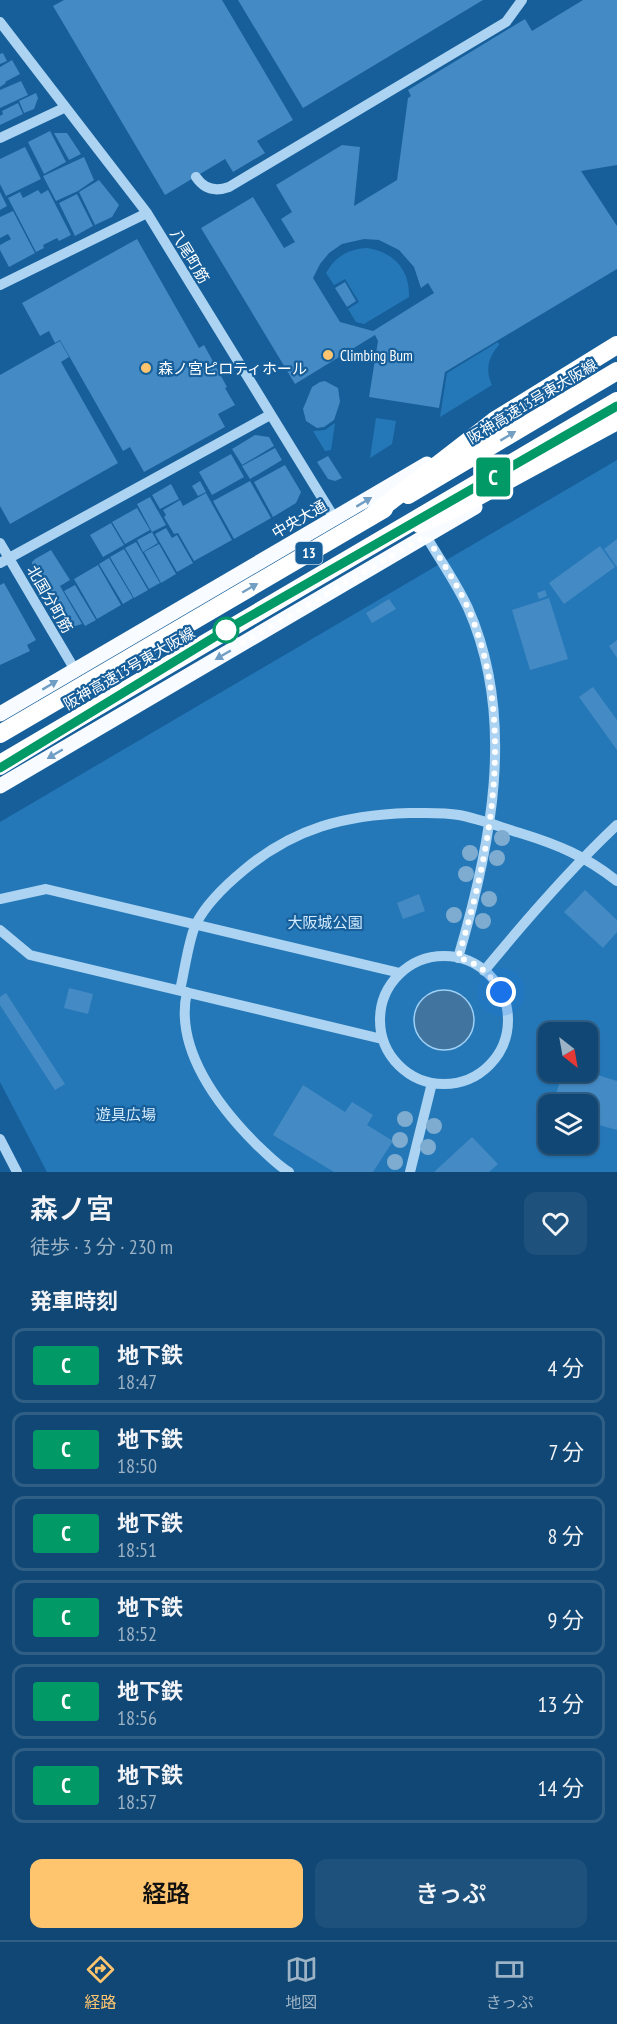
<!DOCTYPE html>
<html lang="ja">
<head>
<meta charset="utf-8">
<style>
	:root { --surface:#104774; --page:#1e517c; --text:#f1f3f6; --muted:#9cb2c5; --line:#305f86; --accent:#ffc56e }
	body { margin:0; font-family:"PT Sans Narrow","Noto Sans JP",sans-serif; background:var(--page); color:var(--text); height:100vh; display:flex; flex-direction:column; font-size:22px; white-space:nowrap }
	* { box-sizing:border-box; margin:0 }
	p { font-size:20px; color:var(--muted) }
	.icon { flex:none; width:33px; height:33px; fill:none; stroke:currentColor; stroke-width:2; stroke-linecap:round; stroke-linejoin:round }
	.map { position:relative; height:1172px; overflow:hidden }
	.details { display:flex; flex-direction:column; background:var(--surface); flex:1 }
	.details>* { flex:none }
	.badge { padding:0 12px; border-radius:4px; font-size:21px; line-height:39px }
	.needle { width:39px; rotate:149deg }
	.buttons { position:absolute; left:538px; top:1022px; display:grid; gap:12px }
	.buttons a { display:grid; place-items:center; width:60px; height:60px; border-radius:12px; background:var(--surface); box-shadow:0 2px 4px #0004,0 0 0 2px var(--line); font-size:30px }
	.you { position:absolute; width:30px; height:30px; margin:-15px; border:4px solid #fff; border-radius:50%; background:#1a73e8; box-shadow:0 0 0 9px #1a73e833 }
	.map>.badge { position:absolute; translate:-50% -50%; box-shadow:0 0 0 3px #fff }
	h2 { padding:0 30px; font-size:22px; line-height:54px }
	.round { display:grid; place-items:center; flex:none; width:63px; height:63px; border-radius:12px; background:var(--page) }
	.head { display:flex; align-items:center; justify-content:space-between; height:102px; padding:0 30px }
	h1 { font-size:28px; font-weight:600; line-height:45px }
	.action { display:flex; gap:12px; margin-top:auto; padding:12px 30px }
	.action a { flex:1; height:69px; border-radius:12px; background:var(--accent); color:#111; font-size:24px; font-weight:600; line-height:69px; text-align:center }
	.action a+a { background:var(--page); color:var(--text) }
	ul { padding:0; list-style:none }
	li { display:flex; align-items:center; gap:18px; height:75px; margin:0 12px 9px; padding:0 18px; border:3px solid var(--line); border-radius:12px }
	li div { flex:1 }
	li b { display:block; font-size:22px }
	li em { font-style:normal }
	li .badge { min-width:66px; font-weight:700; text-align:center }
	.tabs { display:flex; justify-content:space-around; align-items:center; height:84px; border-top:2px solid var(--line); background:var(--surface); font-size:16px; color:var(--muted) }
	.tabs a { display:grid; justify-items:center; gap:3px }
	.tabs .current { color:var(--accent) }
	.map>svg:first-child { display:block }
	.green { fill:#2578b8; fill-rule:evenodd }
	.water { fill:#41749f; stroke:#9fd0f5; stroke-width:1.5 }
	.building { fill:#448ac4; fill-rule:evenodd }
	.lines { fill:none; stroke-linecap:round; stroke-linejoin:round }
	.minor { stroke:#acd4f2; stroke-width:10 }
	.major { stroke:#f8fbff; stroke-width:15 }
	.highway { stroke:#fff; stroke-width:18 }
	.highway-bridge { stroke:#fff; stroke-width:18 }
	.tree { fill:#7eacd1 }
	.oneway { fill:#739fc3 }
	.oneway2 { fill:#709dc3 }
	.line-casing { stroke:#fff; stroke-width:14 }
	.line { stroke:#019a66; stroke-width:9 }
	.walk { stroke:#fff; stroke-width:6; stroke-dasharray:0 10.8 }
	.poi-dot { fill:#ffc56e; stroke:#165f9b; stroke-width:2 }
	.stop-dot { fill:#fff; stroke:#019a66; stroke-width:3 }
	.labels { text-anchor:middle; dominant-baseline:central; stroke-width:4.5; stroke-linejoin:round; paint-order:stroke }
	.shield { fill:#165f9b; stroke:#b9cfe1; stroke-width:1.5 }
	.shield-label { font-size:14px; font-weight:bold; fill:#fff }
	.street-label { font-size:15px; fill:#fff; stroke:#165f9b }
	.poi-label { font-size:15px; fill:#fff; stroke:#165f9b; text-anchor:start }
	.park-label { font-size:15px; fill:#d4ebfd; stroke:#165f9b }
</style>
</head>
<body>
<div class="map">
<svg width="617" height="1172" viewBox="0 0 617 1172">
	<rect width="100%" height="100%" fill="#165f9b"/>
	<path class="green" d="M367,248C394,252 410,270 409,297L364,324L356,322L348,309L359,302L345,279L334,285L326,273C335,257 348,249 367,248Z
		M498,342L499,345C488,357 485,371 492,385L440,417L447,373Z
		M376,418L396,421L392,444L370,458Z
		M335,423L331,450L325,451L313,431L325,430Z
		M617,460V1172H47L0,1082V822ZM549,1032H588V1071H549ZM549,1104H588V1143H549Z"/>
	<path class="water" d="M414 1020a30 30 0 1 1 60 0a30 30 0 1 1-60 0Z"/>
	<path class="building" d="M64,0H222L293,120L257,141L265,153L233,172L225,159L165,195L53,6Z
		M238,0H483L303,108Z
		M583,0H617V165L581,171L617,226V269L445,372L439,408L369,397L378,341L375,335L295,384L201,228L253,197L284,248L295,242L281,219L292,212L276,185L342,145L360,147L354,206L397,180L408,98L411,96L408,90L525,19L532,31ZM364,239L379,240L399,250L414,267L421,288L428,283L434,293L373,331L340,322L313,278L320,264L329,253L342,244Z
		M3,53L7,61L0,64V54Z
		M12,60L20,74L5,82L6,83L0,87V67Z
		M21,81L28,95L0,108V90Z
		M36,93L38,98L34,109L24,113L19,101Z
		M18,103L23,114L0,125V116L3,114L2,111Z
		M50,131L66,162L44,174L28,142Z
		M54,133H67L81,154L69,160Z
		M25,147L41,179L6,196L0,184V159Z
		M84,157L94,180L78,191L56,201L43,176Z
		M99,180L119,205L112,217L95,225L79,192Z
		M38,190L41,194L48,190L71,235L59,241L57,238L43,245L44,248L36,252L8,198L20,192L23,198Z
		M0,192L7,206L0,210Z
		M77,194L93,226L75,236L59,203Z
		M13,211L35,253L9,267L0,250V245L11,239L8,234L0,238V217Z
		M137,239L199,348L204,345L227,387L225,388L235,405L218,414L225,427L144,472L130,447L123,451L60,340L55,343L49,331L40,336L22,303Z
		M345,282L356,301L347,307L335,288Z
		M60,341L69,357L61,362L118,463L10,524L0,506V375Z
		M325,381L338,388L340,402L334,420L324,427L317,428L306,421L303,409L312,387L320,382Z
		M255,435L269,437L274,446L242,465L232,449Z
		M275,448L282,460L250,479L242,466Z
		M231,454L244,477L212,495L199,472Z
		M328,456L342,478L335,481L328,479L317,462Z
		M285,465L301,492L296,503L273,517L254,482Z
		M200,481L206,492L198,496L192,486Z
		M250,481L271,518L234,539L213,501Z
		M171,484L179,499L160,509L152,495Z
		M206,493L232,540L194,561L178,533L174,534L164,517L166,515L163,510L180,500L183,506Z
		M150,497L166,525L152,532L137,504Z
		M137,508L150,530L125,544L112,522Z
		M111,523L124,545L103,557L90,535Z
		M166,528L172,538L177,535L193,563L177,572L155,534Z
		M152,532L158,543L143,552L137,540Z
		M617,539V567L604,549Z
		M136,542L160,583L149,589L125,548Z
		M159,544L176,574L161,583L144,552Z
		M600,546L615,567L564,604L549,583Z
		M124,549L148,590L134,598L110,557Z
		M51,550L70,580L60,586L82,624L72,627L65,622L32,569V562L35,559Z
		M109,558L133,598L123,604L99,564Z
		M98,565L121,605L97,619L74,579Z
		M4,583L36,640L27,645L30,651L0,665V585Z
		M75,585L96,620L85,626L64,591Z
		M545,590L547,596L539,599L537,593Z
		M549,598L568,659L530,670L512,610Z
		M389,599L396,609L372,623L366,613Z
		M617,640V658L609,646Z
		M593,687L617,720V750L579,697Z
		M585,890L617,920V932L603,948L564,912Z
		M419,894L425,911L403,919L397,903Z
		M69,988L93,994L88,1014L64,1008Z
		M6,993L65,1084L55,1090L0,1005V997Z
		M563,1071H585L617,1081V1130L588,1122V1104H553Z
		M303,1085L345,1112L352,1102L373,1115L367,1125L393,1141L373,1172H334L273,1135Z
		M472,1137L498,1164L489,1172H434Z"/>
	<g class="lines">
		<path class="minor" d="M0,22L147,213L335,519
			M0,138L64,108
			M196,177C204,189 215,192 229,187L506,22L522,0
			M0,285L147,213
			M426,536C440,560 456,582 468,608C517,719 491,846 458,958
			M0,543L75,670
			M0,563L270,415
			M0,899L46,889L400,973
			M0,930L30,955L382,1039
			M380 1020a64 64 0 1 1 128 0a64 64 0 1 1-128 0Z
			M484,971C526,920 569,870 617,825
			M180,990C184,974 189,937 196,924C206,904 227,884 244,870C294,828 345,815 409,813C425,813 443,812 459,815C480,819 500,827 520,833C559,845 585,856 617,881
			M187,992C174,1049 219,1107 257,1145C267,1154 277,1165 289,1172
			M0,1139L17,1172
			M410,1172L432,1083"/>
		<path class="major" d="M0,714L427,464
			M0,786L475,507"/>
		<path class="highway" d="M408,495L617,371
			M419,524L455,509L617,421
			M0,734L384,509"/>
		<path class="highway-bridge" d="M370,517L494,421L617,345
			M0,764L617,401"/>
	</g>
	<g class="tree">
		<circle cx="502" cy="838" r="8"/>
		<circle cx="470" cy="853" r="8"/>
		<circle cx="497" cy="858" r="8"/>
		<circle cx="466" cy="874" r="8"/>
		<circle cx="489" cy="899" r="8"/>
		<circle cx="454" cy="915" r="8"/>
		<circle cx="483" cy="921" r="8"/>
		<circle cx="405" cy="1119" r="8"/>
		<circle cx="434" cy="1126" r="8"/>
		<circle cx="400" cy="1140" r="8"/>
		<circle cx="428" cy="1147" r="8"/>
		<circle cx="395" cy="1162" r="8"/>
	</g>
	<defs><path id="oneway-solid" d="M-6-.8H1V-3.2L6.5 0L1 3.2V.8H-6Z" transform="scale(1.5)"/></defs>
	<g class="oneway">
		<use href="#oneway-solid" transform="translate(508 436) rotate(-31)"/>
		<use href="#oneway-solid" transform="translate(250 588) rotate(-30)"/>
	</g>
	<g class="oneway2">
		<use href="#oneway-solid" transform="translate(364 502) rotate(-31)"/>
		<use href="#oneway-solid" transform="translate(223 655) rotate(150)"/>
		<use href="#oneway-solid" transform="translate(50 685) rotate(-31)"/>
		<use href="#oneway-solid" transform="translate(55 754) rotate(150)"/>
	</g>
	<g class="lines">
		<g class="line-casing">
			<path id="line" d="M0,768L226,630L617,406"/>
		</g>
		<use href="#line" class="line"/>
		<path class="walk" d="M226,630L243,643L426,536C441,560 456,582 468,608C516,719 492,847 458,958C478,962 491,975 501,992"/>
	</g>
	<g class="poi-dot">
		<circle cx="328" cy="355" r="6"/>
		<circle cx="146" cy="368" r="6"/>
	</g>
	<circle class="stop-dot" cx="226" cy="630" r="12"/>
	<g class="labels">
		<rect class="shield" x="295.5" y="542" width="27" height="22" rx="4.5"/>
		<g class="shield-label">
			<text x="309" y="553">13</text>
		</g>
		<g class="street-label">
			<text transform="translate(190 256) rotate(59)">八尾町筋</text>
			<text transform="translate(532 401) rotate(-31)">阪神高速13号東大阪線</text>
			<text transform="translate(299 519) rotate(-30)">中央大通</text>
			<text transform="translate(50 599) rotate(60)">北国分町筋</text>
			<text transform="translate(129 668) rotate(-30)">阪神高速13号東大阪線</text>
		</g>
		<g class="poi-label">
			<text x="340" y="355">Climbing Bum</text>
			<text x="158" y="368">森ノ宮ピロティホール</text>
		</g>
		<g class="park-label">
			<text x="325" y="922">大阪城公園</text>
			<text x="126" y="1114">遊具広場</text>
		</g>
	</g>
</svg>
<div class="buttons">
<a><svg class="needle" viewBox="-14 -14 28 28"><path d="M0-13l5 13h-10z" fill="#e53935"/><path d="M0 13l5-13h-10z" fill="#9cb2c5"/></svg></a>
<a><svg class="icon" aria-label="layers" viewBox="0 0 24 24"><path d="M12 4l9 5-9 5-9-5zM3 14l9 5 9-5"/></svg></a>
</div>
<div class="you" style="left:501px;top:992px"></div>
<b class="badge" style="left:493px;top:477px;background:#019a66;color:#fff">C</b>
</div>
<section class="details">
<div class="head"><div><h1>森ノ宮</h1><p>徒歩 · 3 分 · 230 m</p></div><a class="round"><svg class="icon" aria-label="heart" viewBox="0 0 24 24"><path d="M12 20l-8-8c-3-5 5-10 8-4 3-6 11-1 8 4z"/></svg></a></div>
<h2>発車時刻</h2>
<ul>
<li><span class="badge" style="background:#019a66;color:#fff">C</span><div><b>地下鉄</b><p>18:47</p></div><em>4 分</em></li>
<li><span class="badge" style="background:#019a66;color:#fff">C</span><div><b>地下鉄</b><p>18:50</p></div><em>7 分</em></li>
<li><span class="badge" style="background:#019a66;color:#fff">C</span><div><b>地下鉄</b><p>18:51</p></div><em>8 分</em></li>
<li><span class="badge" style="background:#019a66;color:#fff">C</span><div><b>地下鉄</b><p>18:52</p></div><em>9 分</em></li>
<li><span class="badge" style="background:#019a66;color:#fff">C</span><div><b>地下鉄</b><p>18:56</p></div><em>13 分</em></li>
<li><span class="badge" style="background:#019a66;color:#fff">C</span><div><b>地下鉄</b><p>18:57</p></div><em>14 分</em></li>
</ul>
<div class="action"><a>経路</a><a>きっぷ</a></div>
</section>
<nav class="tabs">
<a class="current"><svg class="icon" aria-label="directions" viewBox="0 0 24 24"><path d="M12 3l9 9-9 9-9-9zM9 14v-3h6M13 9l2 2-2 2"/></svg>経路</a>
<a><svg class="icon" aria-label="map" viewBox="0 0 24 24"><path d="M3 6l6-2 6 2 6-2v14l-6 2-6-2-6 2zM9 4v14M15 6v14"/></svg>地図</a>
<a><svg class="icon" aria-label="tickets" viewBox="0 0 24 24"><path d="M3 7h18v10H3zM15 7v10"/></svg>きっぷ</a>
</nav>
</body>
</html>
